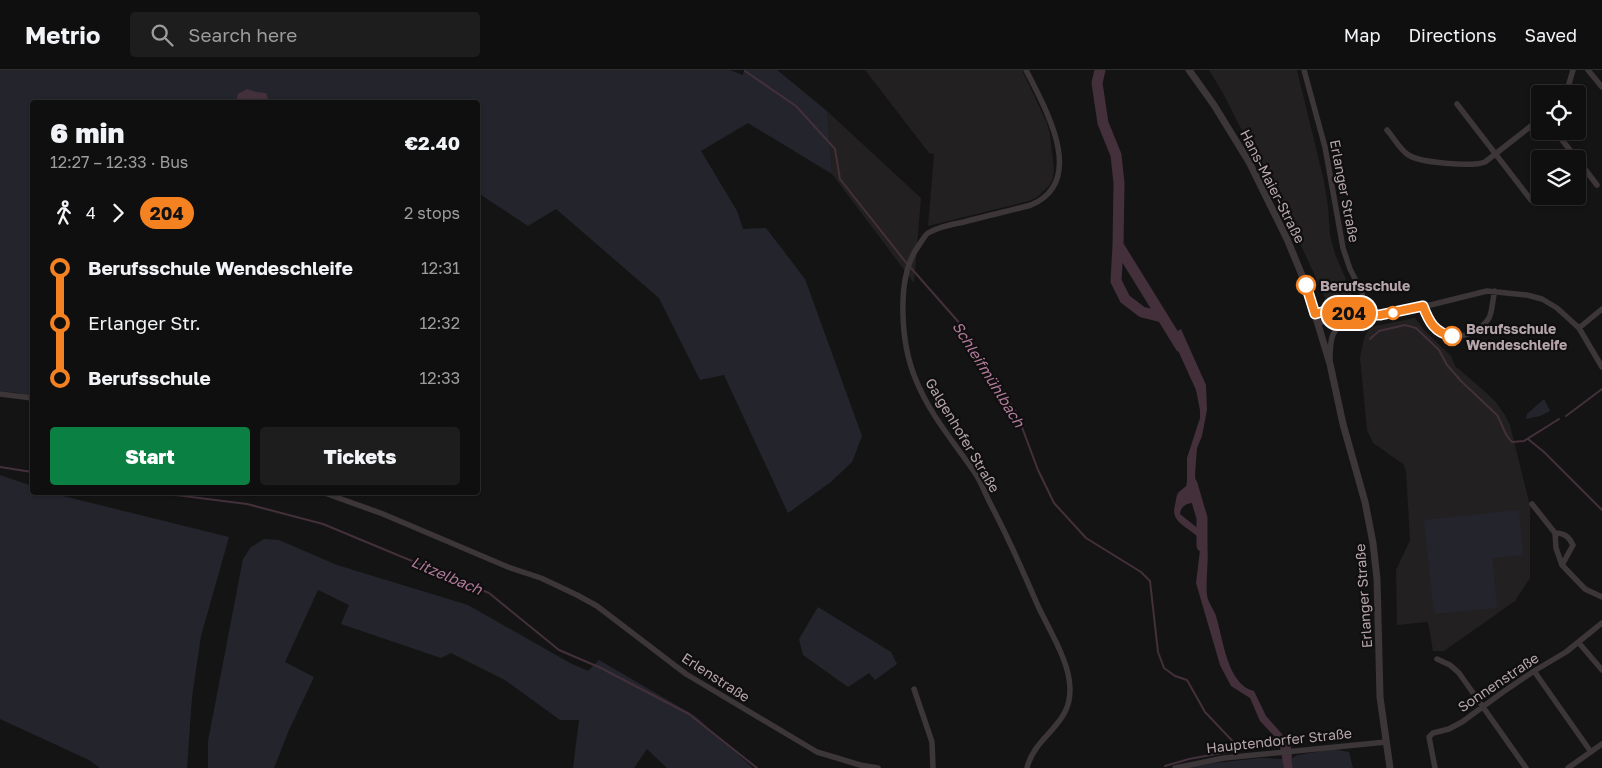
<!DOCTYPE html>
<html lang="en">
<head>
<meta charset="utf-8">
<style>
	:root { --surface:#100f0f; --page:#1e1d1d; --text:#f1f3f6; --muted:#9c9c9e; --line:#302f2f; --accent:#0b8043 }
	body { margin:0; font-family:"Golos Text",sans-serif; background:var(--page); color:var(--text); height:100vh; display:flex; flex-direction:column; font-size:19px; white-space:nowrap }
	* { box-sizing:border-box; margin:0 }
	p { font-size:16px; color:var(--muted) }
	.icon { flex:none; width:28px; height:28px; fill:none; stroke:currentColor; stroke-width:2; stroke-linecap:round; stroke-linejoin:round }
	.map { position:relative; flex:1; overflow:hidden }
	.details { position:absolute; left:30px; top:30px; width:450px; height:395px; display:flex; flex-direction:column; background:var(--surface); border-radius:5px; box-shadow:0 1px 4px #0004,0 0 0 1px var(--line) }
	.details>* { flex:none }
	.badge { padding:0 10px; border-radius:16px; font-size:18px; line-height:32px }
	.tools { position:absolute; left:1531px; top:15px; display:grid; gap:10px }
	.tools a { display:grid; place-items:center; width:55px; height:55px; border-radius:5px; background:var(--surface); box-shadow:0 1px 4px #0004,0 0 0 1px var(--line); font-size:25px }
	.map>.badge { position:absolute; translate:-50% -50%; box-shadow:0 0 0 2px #fff }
	.legs { display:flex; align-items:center; gap:8px; height:55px; padding:0 20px; font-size:16px }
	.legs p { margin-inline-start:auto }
	.headline { display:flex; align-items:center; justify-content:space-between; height:85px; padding:0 20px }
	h1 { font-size:28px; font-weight:800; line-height:38px }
	.primary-button { display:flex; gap:10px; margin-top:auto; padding:10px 20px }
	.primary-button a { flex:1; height:58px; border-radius:5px; background:var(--accent); color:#fff; font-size:20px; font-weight:800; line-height:58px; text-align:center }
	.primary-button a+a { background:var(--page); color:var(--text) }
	ul { padding:0 20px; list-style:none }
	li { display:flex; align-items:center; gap:18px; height:55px; font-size:19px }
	li i { display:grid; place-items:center; width:8px; height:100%; margin:0 6px; background:currentColor }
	li i::after { content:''; width:12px; height:12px; margin:-6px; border:4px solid; border-radius:50%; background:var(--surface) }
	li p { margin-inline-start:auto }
	li:first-child i { background:linear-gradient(#0000 50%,currentColor 0) }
	li:last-child i { background:linear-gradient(currentColor 50%,#0000 0) }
	header { display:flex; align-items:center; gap:30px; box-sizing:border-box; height:70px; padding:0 25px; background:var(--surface); border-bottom:1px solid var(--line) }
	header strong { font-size:24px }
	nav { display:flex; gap:28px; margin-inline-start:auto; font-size:18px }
	.search { width:350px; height:45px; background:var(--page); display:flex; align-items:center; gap:12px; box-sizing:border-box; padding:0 18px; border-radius:5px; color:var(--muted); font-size:19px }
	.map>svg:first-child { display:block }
	.built { fill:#222020 }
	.green { fill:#24242d }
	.water { fill:#43303b }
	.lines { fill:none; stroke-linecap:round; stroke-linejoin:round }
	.stream { stroke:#43303b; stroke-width:2 }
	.river { stroke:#43303b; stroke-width:11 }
	.minor { stroke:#3c3638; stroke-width:5.5 }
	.tertiary { stroke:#3c3638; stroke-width:7 }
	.line-1-casing { stroke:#fff; stroke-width:11 }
	.line-1 { stroke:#f58220; stroke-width:8 }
	.stop-1-dot { fill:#fff; stroke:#f58220; stroke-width:2.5 }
	.labels { text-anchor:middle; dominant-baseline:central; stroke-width:4.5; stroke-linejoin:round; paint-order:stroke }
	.street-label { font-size:14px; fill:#b6a5ab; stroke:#100f0f }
	.stop-label { font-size:14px; font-weight:bold; fill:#b6a5ab; stroke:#100f0f; text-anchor:start }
	.water-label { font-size:15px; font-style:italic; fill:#b27b9b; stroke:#100f0f }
</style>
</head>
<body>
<header>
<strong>Metrio</strong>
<div class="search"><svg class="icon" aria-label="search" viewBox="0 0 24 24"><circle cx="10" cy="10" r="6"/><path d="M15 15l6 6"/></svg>Search here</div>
<nav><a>Map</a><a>Directions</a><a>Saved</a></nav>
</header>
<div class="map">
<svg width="1602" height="698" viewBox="0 0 1602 698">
	<rect width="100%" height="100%" fill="#151414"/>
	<path class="built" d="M865,0H1022L1047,53L1050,64L1054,100L1053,108L1049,116L1037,127L1029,131L928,156L934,84L929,83Z
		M1209,0H1297L1324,111L1328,136L1330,165L1335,184L1353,226L1351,229L1342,232L1326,230L1283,136L1262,94L1239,55L1224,25Z
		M827,41L921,128L914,213L832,104Z
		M1415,248L1424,260L1451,286L1455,296L1481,318L1495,331L1505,345L1510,355L1530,436V508L1515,531L1444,581H1433L1428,552L1397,555L1396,500L1410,470L1406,401L1403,394L1373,373L1367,360L1360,288L1364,268L1370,257Z"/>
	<path class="green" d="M0,0H730L743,5L744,0H777L827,41L832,104L748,53L701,81L737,141L743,159L766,158L805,209L862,366L852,392L832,411L788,443L724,305L700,310L659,228L556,139L528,156L478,123V32H32V327L18,323L0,321Z
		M1544,329L1550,341L1540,346L1526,349L1527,344Z
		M0,405L32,416V422L51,423L229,467L201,566L192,627L187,698H100L89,690L0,649Z
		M1519,440L1523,485L1492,488L1497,538L1434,544L1424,450Z
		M264,469L279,470L337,495L468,535L570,593L588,601L599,590L695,646L753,698H667L647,679L634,698H573L579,650H560L505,610L451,583L441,588L341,554L349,535L318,520L285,592L314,607L289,660L274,698H208V671L243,489L251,477Z
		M818,537L891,582L897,594L875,610L869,603L848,617L803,585L799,569Z
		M1333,679L1349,682L1353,698H1293L1291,692L1292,688L1298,685Z
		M1261,688L1284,689V698H1186L1214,693Z"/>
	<path class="water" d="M247,19L256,22L266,23L269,32H236L238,24Z
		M1181,259L1206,315L1207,340L1202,366L1197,378L1195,405L1197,423L1195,432C1187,434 1181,435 1180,444L1205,464C1211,484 1205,505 1207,525C1208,533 1214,539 1216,546C1223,568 1227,615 1254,621L1266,646L1289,672C1294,680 1290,690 1293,698H1284L1279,671L1260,651L1250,628L1231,616L1220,595L1196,513L1201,472C1195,458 1169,455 1175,435C1176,431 1176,426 1178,423C1180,420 1185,418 1187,415V388L1200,348V340L1196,320L1171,265Z"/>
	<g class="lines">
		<path class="stream" d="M745,1L796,36L835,79L840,109L908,195
			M911,198L962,256L1017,344L1038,400L1054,433L1086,468L1141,502L1150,511L1158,582L1164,598L1175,606L1187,610L1205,642L1240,679L1283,674
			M1370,269L1379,261L1405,255L1416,258L1439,280L1447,295L1461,311L1497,345C1503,355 1504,365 1512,372L1524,371L1559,349
			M1566,346L1602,319
			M1528,369L1544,382L1602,440
			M0,397L32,402
			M152,422L247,434L323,454L489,523L559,580L601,598L689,644L757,698
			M1165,696L1189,689L1238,680"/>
		<path class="river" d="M1100,0L1097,13L1103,53L1116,85L1119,113L1118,175L1181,277
			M1118,175L1116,211L1125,229L1142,242L1162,247
			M1192,414L1202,448V476"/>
		<path class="minor" d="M1026,0C1045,38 1088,111 1031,135C1009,141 986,146 964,152C953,154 938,157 928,163C925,165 922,171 919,175C895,207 901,275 916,310C930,345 954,372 975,403C981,412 985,423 990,433C1008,467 1023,501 1038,536C1048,557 1066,587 1069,609C1077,655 1035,663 1027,698
			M1304,0L1325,77L1343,178L1350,199L1362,222L1363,232L1362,245
			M1588,0L1602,17
			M1566,24L1573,0
			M1457,34L1531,130
			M1387,60C1394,68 1399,78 1407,84C1418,93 1473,97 1485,92L1540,49
			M1555,61L1577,89
			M1578,90L1597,115
			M1423,236C1427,246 1431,257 1440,263C1456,272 1480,263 1489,248C1493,240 1492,230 1495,221
			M1315,244L1329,240L1362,245L1384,244L1406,241L1487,221L1527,225L1542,229L1557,238L1579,258L1602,297
			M1318,253L1347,247
			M1579,258L1602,239
			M1330,290C1330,268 1331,260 1349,247
			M0,324L32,328
			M322,422L383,444L508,497L541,508L577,525L597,536L686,604L817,682L860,695L878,698
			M1532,434L1555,463L1556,478L1562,495L1585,519L1602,527
			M1555,463C1565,463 1569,467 1573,475L1562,495
			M1579,573L1602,600
			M1437,589L1450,595L1459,603L1526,698
			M1534,601L1591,682
			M914,619L932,672L933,698
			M1175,698L1224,688L1386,672
			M1435,698L1429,667L1433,663L1449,659L1462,652L1503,622L1534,601L1566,582L1602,553
			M1568,698L1602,674"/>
		<path class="tertiary" d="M1189,0L1214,35L1249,92L1287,169L1306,215L1330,294L1343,354L1365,432L1373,473L1377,509L1380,627L1390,698"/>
	</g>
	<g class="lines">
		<g class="line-1-casing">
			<path id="line-1" d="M1306,215L1315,244L1329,240L1362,245H1380L1423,236C1429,252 1435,263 1452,266"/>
		</g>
		<use href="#line-1" class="line-1"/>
	</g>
	<g class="stop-1-dot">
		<circle cx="1306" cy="215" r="9"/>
		<circle cx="1393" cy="243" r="6"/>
		<circle cx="1452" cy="266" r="9"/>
	</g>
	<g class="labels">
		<g class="street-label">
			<text transform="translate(1273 116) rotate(63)">Hans-Maier-Straße</text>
			<text transform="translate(1345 121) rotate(79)">Erlanger Straße</text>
			<text transform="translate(963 365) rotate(59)">Galgenhofer Straße</text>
			<text transform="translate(1363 526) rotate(-94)">Erlanger Straße</text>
			<text transform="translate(716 607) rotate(33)">Erlenstraße</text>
			<text transform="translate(1498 612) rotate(-34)">Sonnenstraße</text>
			<text transform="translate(1279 670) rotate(-6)">Hauptendorfer Straße</text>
		</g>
		<g class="stop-label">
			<text x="1320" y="215">Berufsschule</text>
			<text x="1466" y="258">Berufsschule<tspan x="1466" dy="16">Wendeschleife</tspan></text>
		</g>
		<g class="water-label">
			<text transform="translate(989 304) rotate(58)">Schleifmühlbach</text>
			<text transform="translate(447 505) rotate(23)">Litzelbach</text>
		</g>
	</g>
</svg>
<div class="tools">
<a><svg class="icon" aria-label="locate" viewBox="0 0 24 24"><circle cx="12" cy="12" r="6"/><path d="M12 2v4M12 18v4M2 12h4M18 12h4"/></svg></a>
<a><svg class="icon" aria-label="layers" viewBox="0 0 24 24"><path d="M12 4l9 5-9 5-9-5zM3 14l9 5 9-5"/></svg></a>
</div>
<b class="badge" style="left:1349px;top:243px;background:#f58220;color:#111">204</b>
<section class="details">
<div class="headline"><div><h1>6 min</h1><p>12:27 – 12:33 · Bus</p></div><b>€2.40</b></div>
<div class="legs"><svg class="icon" aria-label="walk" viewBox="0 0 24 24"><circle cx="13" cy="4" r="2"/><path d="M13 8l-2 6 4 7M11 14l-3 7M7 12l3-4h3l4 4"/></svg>4<svg class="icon" aria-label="forward" viewBox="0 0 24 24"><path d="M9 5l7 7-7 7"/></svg><b class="badge" style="background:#f58220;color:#111">204</b><p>2 stops</p></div>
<ul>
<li><i style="color:#f58220"></i><b>Berufsschule Wendeschleife</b><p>12:31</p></li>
<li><i style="color:#f58220"></i><span>Erlanger Str.</span><p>12:32</p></li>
<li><i style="color:#f58220"></i><b>Berufsschule</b><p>12:33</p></li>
</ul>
<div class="primary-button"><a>Start</a><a>Tickets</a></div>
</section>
</div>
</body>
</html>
